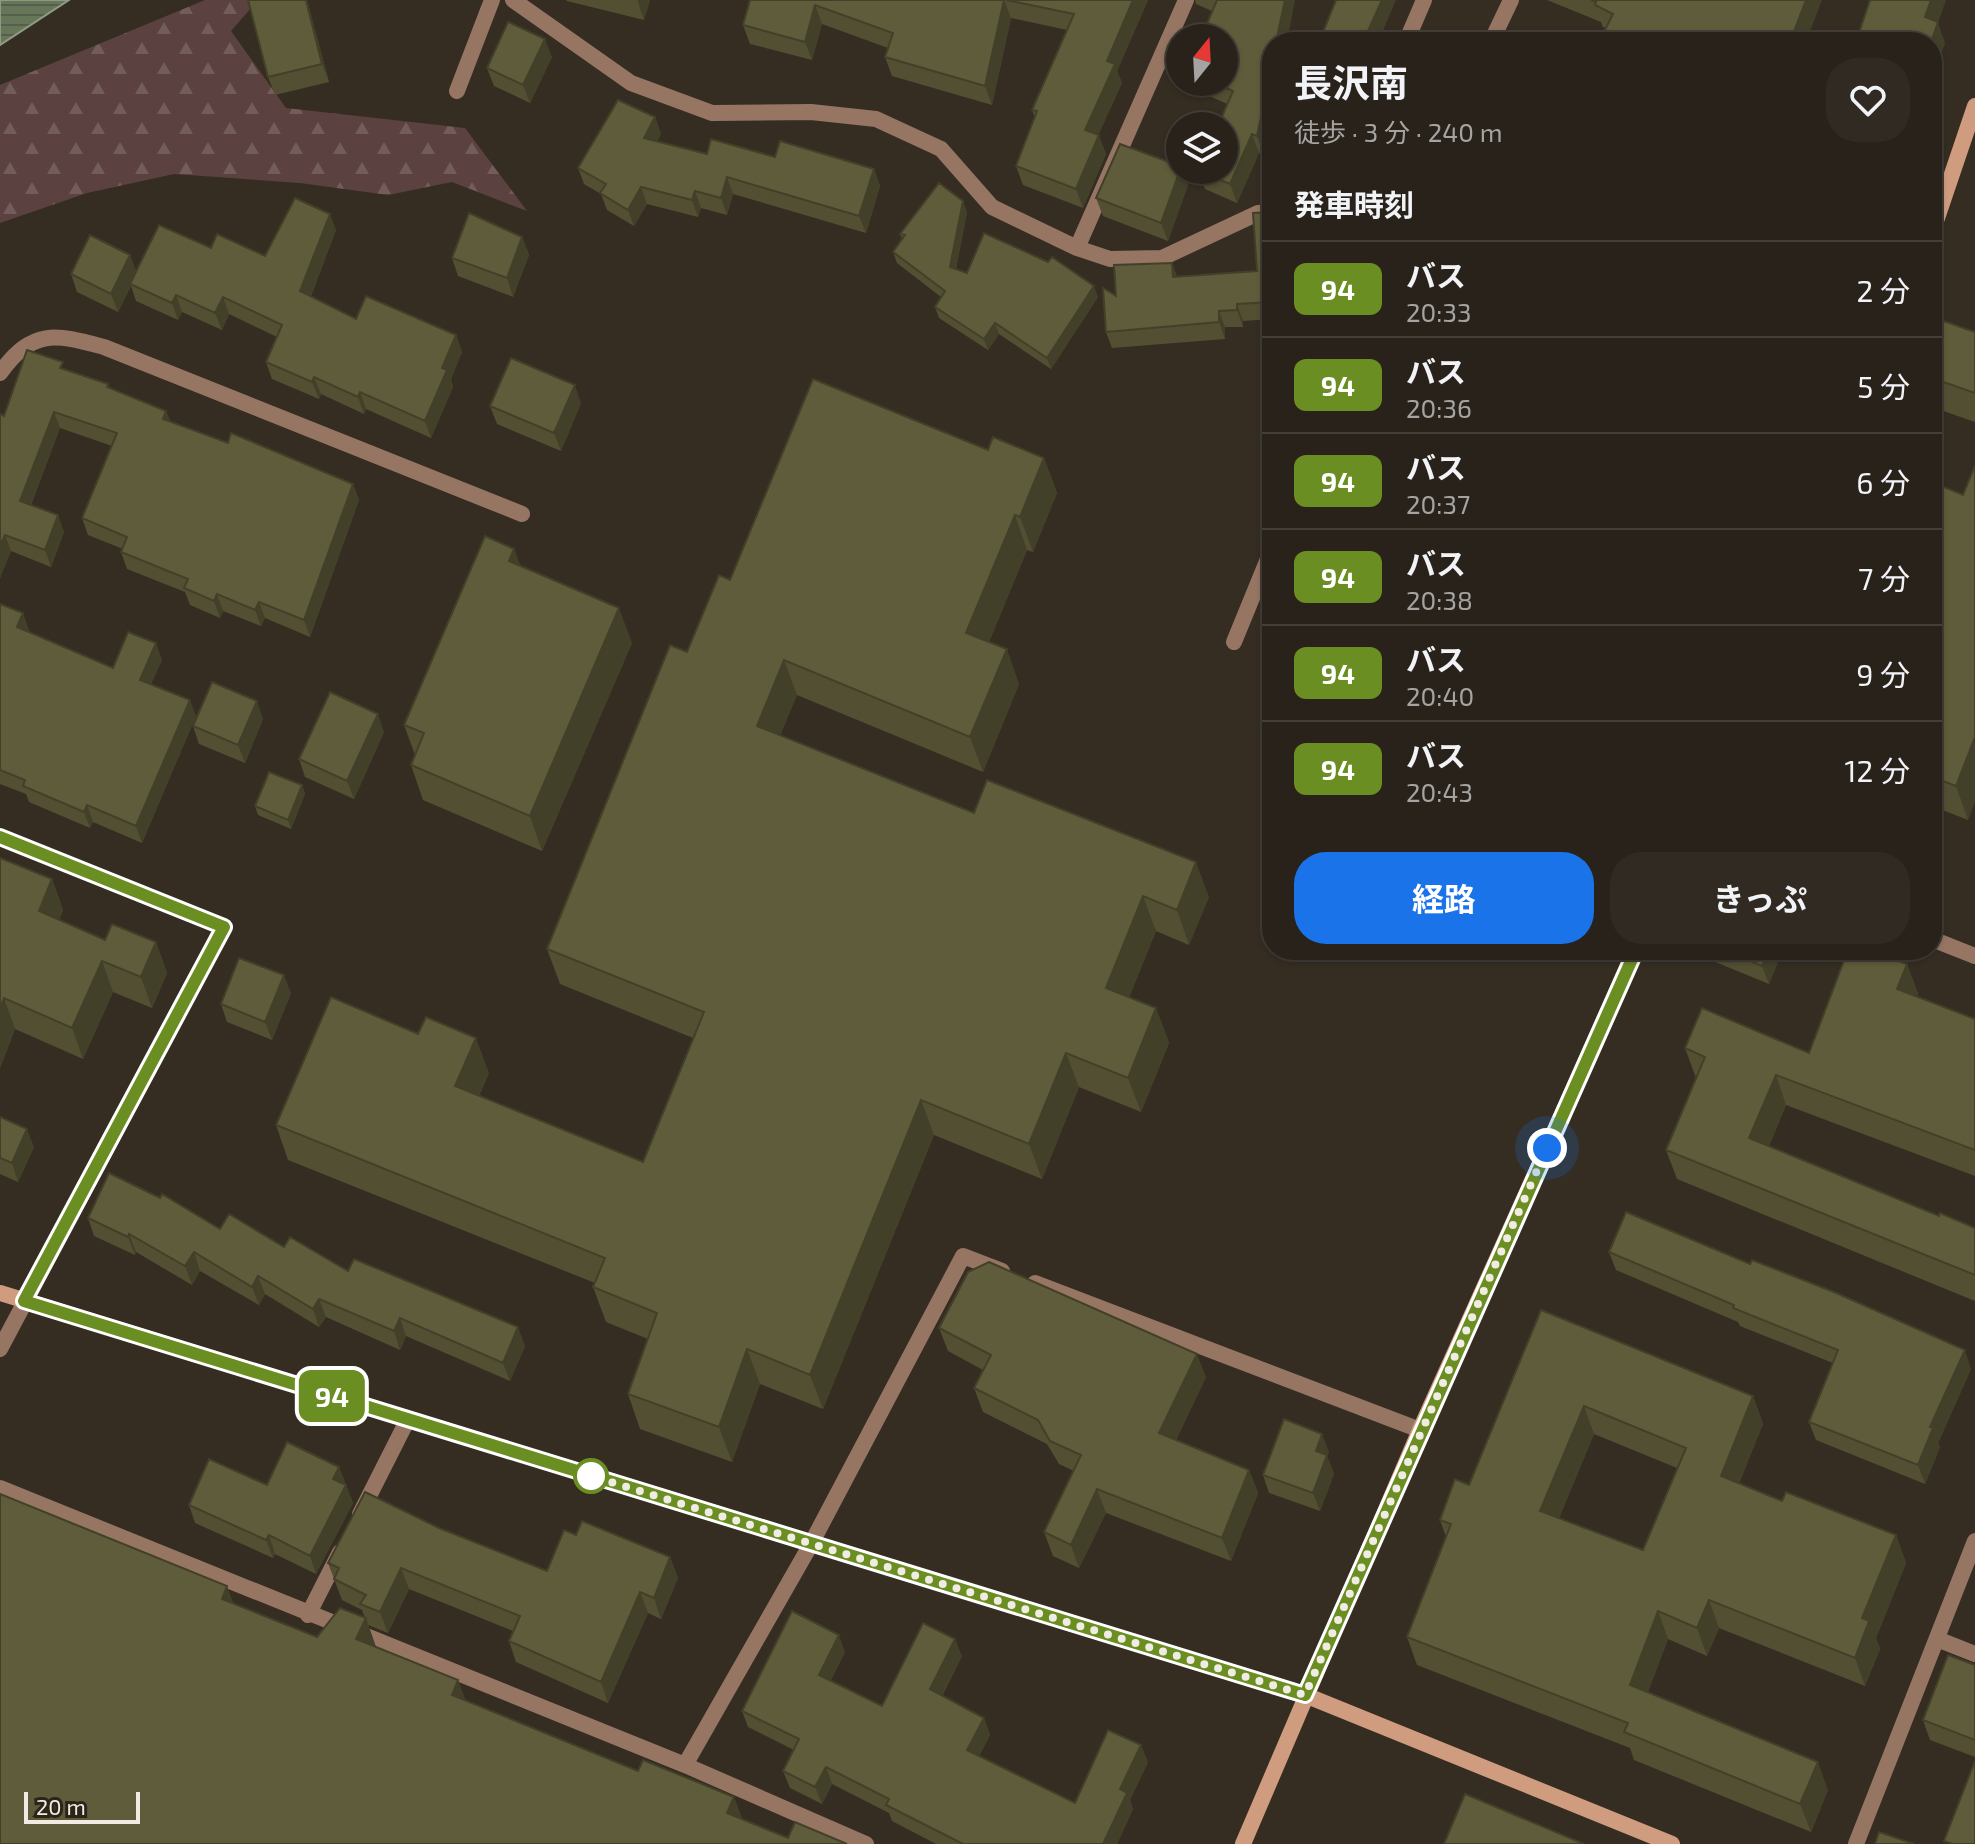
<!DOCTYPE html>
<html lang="ja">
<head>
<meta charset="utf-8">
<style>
	:root { --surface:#28221a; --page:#302a23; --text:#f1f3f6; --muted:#a5a4a2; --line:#443f39; --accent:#1a73e8 }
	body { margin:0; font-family:"Exo 2","Noto Sans JP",sans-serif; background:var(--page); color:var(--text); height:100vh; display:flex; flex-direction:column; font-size:30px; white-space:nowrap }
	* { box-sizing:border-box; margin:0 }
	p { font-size:26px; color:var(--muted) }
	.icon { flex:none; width:44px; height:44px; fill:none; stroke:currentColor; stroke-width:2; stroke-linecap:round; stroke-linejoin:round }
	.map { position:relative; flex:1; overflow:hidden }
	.side { position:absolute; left:1262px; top:32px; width:680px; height:928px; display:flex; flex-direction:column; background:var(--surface); border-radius:32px; box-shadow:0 2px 6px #0004,0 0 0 2px var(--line) }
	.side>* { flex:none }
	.badge { padding:0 16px; border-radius:12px; font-size:28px; line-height:52px }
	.needle { width:52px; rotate:18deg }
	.buttons { position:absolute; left:1166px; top:24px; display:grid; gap:16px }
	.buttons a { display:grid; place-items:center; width:72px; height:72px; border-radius:50%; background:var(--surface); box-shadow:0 2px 6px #0004,0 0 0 2px var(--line); font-size:40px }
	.scale { position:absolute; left:24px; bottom:20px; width:116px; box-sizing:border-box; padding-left:8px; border:4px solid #f0ebe3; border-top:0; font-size:22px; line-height:28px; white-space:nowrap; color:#f0ebe3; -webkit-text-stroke:6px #2b2419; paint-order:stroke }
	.you { position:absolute; width:40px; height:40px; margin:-20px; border:6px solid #fff; border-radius:50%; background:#1a73e8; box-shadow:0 0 0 12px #1a73e833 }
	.map>.badge { position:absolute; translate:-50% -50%; box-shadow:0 0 0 4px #fff }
	h2 { padding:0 32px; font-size:30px; line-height:72px }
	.round { display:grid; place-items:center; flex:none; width:84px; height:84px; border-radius:32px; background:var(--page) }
	.headline { display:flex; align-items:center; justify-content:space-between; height:136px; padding:0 32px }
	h1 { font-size:38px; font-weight:700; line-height:60px }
	.action { display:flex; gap:16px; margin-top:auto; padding:16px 32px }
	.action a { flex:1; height:92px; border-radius:32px; background:var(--accent); color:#fff; font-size:32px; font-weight:700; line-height:92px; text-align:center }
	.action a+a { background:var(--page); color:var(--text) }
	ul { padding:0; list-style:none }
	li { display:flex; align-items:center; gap:24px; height:96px; padding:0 32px; border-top:2px solid var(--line) }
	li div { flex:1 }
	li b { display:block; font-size:30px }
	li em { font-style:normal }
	li .badge { min-width:88px; font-weight:700; text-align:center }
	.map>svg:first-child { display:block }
	.forest { fill:url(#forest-firs) }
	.water { fill:url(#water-rules); stroke:#8f9a82; stroke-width:2 }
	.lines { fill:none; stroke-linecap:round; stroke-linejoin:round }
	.street { stroke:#967563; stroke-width:16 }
	.secondary { stroke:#d09c7f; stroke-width:16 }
	.wall { fill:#524f33; fill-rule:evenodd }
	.shaded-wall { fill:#424029 }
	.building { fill:#5f5c3b; stroke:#424029; stroke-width:2; fill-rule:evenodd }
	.line-casing { stroke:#fff; stroke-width:18 }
	.line { stroke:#6b8e23; stroke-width:12 }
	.walk { stroke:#f0ebe3; stroke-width:8; stroke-dasharray:0 14.4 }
	.stop-dot { fill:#fff; stroke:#6b8e23; stroke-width:4 }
</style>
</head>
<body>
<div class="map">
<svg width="1975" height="1844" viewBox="0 0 1975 1844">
	<defs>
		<pattern id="forest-firs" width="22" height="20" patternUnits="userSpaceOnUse" patternTransform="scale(2)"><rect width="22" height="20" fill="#5b4140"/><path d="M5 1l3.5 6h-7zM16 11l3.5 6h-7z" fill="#735d5b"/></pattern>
		<pattern id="water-rules" width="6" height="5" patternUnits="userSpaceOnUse" patternTransform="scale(2)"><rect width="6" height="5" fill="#667759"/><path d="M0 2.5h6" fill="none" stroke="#575e4e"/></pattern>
	</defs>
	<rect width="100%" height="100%" fill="#352d22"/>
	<path class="forest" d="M205,0H258L231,31L286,108L465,128L527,211L452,182L388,195L300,183L174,174L87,193L0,223V85Z"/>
	<path class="water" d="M0,0H69L0,45Z"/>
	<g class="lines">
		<path class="street" d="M513,0L631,83L712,113L811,112L876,119L941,149L992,207L1077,248L1186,0
			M1406,42L1424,0
			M1491,42L1511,0
			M457,91L492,0
			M1077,248L1110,259L1162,258L1258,213L1272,212
			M0,373C33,328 55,334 104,347L522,514
			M1234,642L1272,549
			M0,837L224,927L0,1349
			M1932,939L1975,956
			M1035,1283L1420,1430
			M0,1488L685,1765L866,1844
			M360,1514L408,1419
			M308,1615L340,1552
			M1937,1639L1975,1654
			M685,1765L811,1544L963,1256L1002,1271
			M1856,1844L1975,1541"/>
		<path class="secondary" d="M1932,233L1975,106
			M0,1293L1305,1695L1672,1844
			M1243,1844L1420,1430L1636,950"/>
	</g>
	<path class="wall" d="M248,0H307L329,82L275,95L268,77Z
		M566,0H650L644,20L567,1Z
		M750,0H1148L1117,71L1122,83L1098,135L1106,154L1083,208L1023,185L1016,166L1035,118L1032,110L1067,30L1011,18L992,105L892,76L885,57L888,48L822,24L812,60L750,44L743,25Z
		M1195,0H1295L1272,42V116L1264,155L1259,153L1237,203L1205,189L1198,171L1227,104L1194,89L1191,82H1224L1212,11L1196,4Z
		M1547,0H1822L1606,28L1603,27L1601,22Z
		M552,57L530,103L494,86L487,68Z
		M655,117L661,134L657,141L707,154L775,157L874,169L880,186L866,233L733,194L727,215L701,208L698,217L647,204L634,226L607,210L601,194L584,184L578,168Z
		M1180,170H1183L1188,185L1168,241L1103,216L1096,198Z
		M967,212L956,269L967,273L1098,297L1051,369L999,334L988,350L939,318L935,307L941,297L897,263L893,252L902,239L900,234Z
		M1272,212V319L1243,321V327H1225V339L1112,348L1106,332L1116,296L1172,263L1177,277L1257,271Z
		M336,230L311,296L356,319L456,335L462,352L451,379L453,387L431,438L366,409L364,414L321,394L319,399L272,379L266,362L277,337L229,314L222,330L182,312L178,320L136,301L131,286L118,312L77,292L71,274L130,255L136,271L211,248L265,256Z
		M522,237L529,255L513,297L458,276L452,258Z
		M1932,317L1975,332V422L1932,407Z
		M65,370L108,384L110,388L166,411L170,421L228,443L353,484L359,500L310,637L265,618L261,626L223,611L220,618L190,605L185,592L127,569L121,552L123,549L88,535L82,518L112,446L60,428L31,505L64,532L51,567L11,551L0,578V414L4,416Z
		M581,403L561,451L497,424L490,406Z
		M988,450L1044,458L1057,493L1033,552L1027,550L989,642L1019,684L983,772L797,695L780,735L974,813L1209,897L1189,945L1156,931L1129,997L1156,1008L1169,1043L1141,1112L1079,1087L1042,1179L934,1135L823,1409L760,1384L732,1462L640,1429L628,1394L648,1339L606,1322L593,1287L595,1283L288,1160L276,1125L489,1073L479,1096L643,1162L693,1038L560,984L547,949L687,652L730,580Z
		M1975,466V801L1968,820L1932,806V482L1963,495Z
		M514,549L520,565L632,643L542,851L423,800L411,765L415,755L404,725Z
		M0,604L29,630L28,632L113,668L162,660L151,684L196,716L142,843L93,822L90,828L29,802L26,794L0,784Z
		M263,719L245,763L199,744L193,726Z
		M384,732L354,799L305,777L299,759Z
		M302,785L305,794L291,829L258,815L255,806Z
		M1272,830V879L1262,852Z
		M0,858L52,879L63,910L59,920L105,940L156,942L167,973L152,1008L113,992L83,1059L15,1029L0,1068Z
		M1686,950H1783L1769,984Z
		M1907,964L1918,994L1917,997L1975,1019V1176L1786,1105L1769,1146L1939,1216L1975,1228V1301L1677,1179L1666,1150L1696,1078L1685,1048L1809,1053Z
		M291,993L272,1040L227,1022L221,1004Z
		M0,1117L34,1147L18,1182L0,1174Z
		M88,1218L220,1229L284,1247L348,1271L525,1346L510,1381L406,1336L400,1350L326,1317L319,1327L265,1294L259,1305L200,1271L192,1285L136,1252L135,1255L94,1236Z
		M1609,1252L1971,1369L1938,1443L1940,1447L1925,1484L1816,1440L1809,1422L1833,1363L1740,1326L1738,1322L1616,1270Z
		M1541,1310L1753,1396L1763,1424L1739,1483L1782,1501L1896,1535L1906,1563L1876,1638L1880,1649L1865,1686L1719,1628L1707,1656L1668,1639L1648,1692L1828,1790L1811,1832L1634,1760L1630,1748L1417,1665L1407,1637L1446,1537L1440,1520L1469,1485ZM1594,1434L1677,1468L1643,1550L1559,1518Z
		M939,1328L1206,1377L1176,1440L1249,1470L1258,1493L1231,1561L1106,1513L1079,1568L1053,1556L1044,1532L1074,1471L1059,1464L1047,1444L983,1412L974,1388L983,1370L948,1351Z
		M1329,1452L1327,1456L1334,1474L1320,1511L1269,1493L1263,1475Z
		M339,1467L353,1503L316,1574L275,1554L273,1558L195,1523L189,1505Z
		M439,1528L547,1571L576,1535L670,1557L678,1578L661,1619L648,1613L608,1703L516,1662L509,1641L513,1631L409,1589L388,1633L368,1625L376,1647L466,1701L638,1771L734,1797L742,1819L788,1838L0,1844L234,1604L317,1637L365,1618L362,1610L342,1600L328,1563Z
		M845,1652L831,1680L882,1706L962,1656L942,1696L984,1718L990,1735L979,1756L1075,1803L1148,1762L1130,1800L1133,1809L1117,1844H936L892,1821L889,1813L832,1784L822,1804L790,1788L783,1771L794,1750L748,1727L742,1711Z
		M1975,1665V1757L1930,1740L1923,1720Z"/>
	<path class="shaded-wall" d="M306,0H307L329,82L322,64Z
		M638,0H650L644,20L638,2Z
		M1004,0L1011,18L992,105L985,86Z
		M1133,0H1148L1117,71L1122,83L1092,149L1085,130L1107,61Z
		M1285,0H1295L1287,42H1276Z
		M1382,0H1396L1378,42H1363Z
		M1806,0H1822L1806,42H1790Z
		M1931,0H1946L1938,23L1945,43L1932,82V42H1930L1925,17Z
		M815,5L822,24L812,60L805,42Z
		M545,39L552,57L530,103L523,85Z
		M1272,63V116L1264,155L1257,136Z
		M655,117L661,134L650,155L644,138Z
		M1252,134L1259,153L1237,203L1230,184Z
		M1099,135L1106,154L1083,208L1076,189Z
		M874,169L880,186L866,233L859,216Z
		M1180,170H1183L1188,185L1168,241L1161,223Z
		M727,177L733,194L727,215L721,198Z
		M641,187L647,204L634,226L628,210Z
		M695,191L701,208L698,217L692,200Z
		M963,201L967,212L954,279L950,267Z
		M330,214L336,230L306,308L300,291Z
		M522,237L529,255L513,297L507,278Z
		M130,255L137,273L118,312L111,294Z
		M1172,263L1178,280L1173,277Z
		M1094,286L1098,297L1051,369L1047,358Z
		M176,295L182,312L178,320L172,303Z
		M223,297L229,314L222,330L215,313Z
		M1237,304L1243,321V327L1237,310Z
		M1219,311L1225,327V339L1219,322Z
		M995,323L999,334L988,350L984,339Z
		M456,335L462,352L451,379L453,387L431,438L425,421L442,368Z
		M314,377L321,394L319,399L312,382Z
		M575,385L581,403L561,451L554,433Z
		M360,392L366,409L364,414L358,397Z
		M166,411L172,427L163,419Z
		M54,412L60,428L26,517L20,501Z
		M1044,458L1057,493L1033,552L1020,517Z
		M353,484L359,500L310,637L304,620Z
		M58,515L64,532L51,567L45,550Z
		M1015,515L1027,550L979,667L966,633Z
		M5,535L11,551L0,578V546Z
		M514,549L527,584L509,561Z
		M217,594L223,611L220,618L214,601Z
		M259,602L265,618L261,626L255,610Z
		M619,608L632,643L542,851L530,816Z
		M23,613L29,630L23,643L17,627Z
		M156,643L162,660L146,696L140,680Z
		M1007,649L1019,684L983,772L970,737Z
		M784,660L797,695L770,761L757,726Z
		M190,700L196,716L142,843L136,826Z
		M257,701L263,719L245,763L238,745Z
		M378,714L384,732L354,799L347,781Z
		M1975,737V801L1968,820L1956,786Z
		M302,785L305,794L291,829L288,820Z
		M87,805L93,822L90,828L84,812Z
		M1196,862L1209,897L1189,945L1177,910Z
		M52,879L63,910L50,942L39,911Z
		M1143,896L1156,931L1119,1023L1106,988Z
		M156,942L167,973L152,1008L141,977Z
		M1769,950H1783L1769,984L1762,966Z
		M102,961L113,992L83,1059L72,1028Z
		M1907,964L1918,994L1908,1019L1897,989Z
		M284,975L291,993L272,1040L265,1022Z
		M4,998L15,1029L0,1068V1009Z
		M1156,1008L1169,1043L1141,1112L1128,1078Z
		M476,1038L489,1073L467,1121L455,1086Z
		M1066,1053L1079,1087L1042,1179L1029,1144Z
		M1776,1075L1786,1105L1760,1167L1749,1138Z
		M921,1100L934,1135L823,1409L810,1375Z
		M27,1129L34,1147L18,1182L12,1163Z
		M129,1234L136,1252L135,1255L128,1237Z
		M194,1252L200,1271L192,1285L185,1266Z
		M258,1276L265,1294L259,1305L252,1287Z
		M319,1299L326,1317L319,1327L313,1309Z
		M400,1318L406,1336L400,1350L394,1331Z
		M518,1327L525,1346L510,1381L503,1363Z
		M747,1349L760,1384L732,1462L719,1427Z
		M1965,1350L1971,1369L1938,1443L1940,1447L1925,1484L1918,1465L1930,1427Z
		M1197,1354L1206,1377L1168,1457L1159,1433Z
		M1753,1396L1763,1424L1731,1504L1721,1476Z
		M1584,1406L1594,1434L1550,1539L1540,1511Z
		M1322,1434L1329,1452L1327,1456L1334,1474L1320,1511L1313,1493L1316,1451Z
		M339,1467L346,1485L333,1479Z
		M1249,1470L1258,1493L1231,1561L1222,1538Z
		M346,1485L353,1503L316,1574L310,1556Z
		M1097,1489L1106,1513L1079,1568L1071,1545Z
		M269,1535L275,1554L273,1558L266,1540Z
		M1896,1535L1906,1563L1876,1638L1880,1649L1865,1686L1855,1658L1862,1618Z
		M670,1557L678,1578L661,1619L654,1598Z
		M401,1568L409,1589L388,1633L380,1612Z
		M227,1586L240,1621L222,1599Z
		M640,1592L648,1613L608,1703L601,1682Z
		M1709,1600L1719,1628L1707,1656L1697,1628Z
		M1658,1611L1668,1639L1640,1713L1630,1685Z
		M366,1618L378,1653L356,1639Z
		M839,1635L845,1652L825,1691L819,1675Z
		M955,1639L962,1656L936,1706L930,1689Z
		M458,1680L471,1715L452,1695Z
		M984,1718L990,1735L973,1767L967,1750Z
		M1141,1745L1148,1762L1130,1800L1133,1809L1117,1844H1103L1120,1789Z
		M1818,1762L1828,1790L1811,1832L1800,1804Z
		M826,1767L832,1784L822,1804L815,1787Z
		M734,1797L746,1831L727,1813Z"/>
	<path class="building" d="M248,0H306L322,64L268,77Z
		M750,0H1004L985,86L885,57L893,33L815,5L805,42L743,25Z
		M1006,0H1133L1107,61L1115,64L1085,130L1099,135L1076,189L1016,166L1037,111L1032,110L1074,14Z
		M1217,0H1285L1276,42H1272V63L1257,136L1252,134L1230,184L1198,171L1224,170V126H1218L1233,91L1213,82H1224V38H1201Z
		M1336,0H1382L1363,42H1319Z
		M1591,0H1806L1790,42H1599L1613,14L1595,5L1596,2Z
		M1870,0H1931L1925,17L1938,22L1931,42H1856Z
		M508,22L545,39L523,85L487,68Z
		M618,100L655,117L644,138L707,154L711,139L775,157L780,141L874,169L859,216L727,177L721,198L695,191L692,200L641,187L628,210L600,193L606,184L578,168Z
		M1120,144L1180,166V170L1161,223L1096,198Z
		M939,183L963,201L950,267L967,273L984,233L1048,262L1052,257L1094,286L1047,358L995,323L984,339L935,307L945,291L893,252L905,235L900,234Z
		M295,198L330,214L300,291L356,319L366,296L456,335L442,368L447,370L425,421L360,392L358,397L314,377L312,382L266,362L282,325L223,297L215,313L176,295L172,303L130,284L159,225L211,248L217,234L265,256Z
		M1272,212V302L1237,304V310L1219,311V322L1106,332L1103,288L1116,296L1114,265L1172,263L1173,277L1257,271L1253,213Z
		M469,213L522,237L507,278L452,258Z
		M90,235L130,255L111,294L71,274Z
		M1932,317L1975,332V393L1932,378Z
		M27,350L63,362L60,368L108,384L107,387L166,411L163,419L228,443L231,433L353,484L304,620L259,602L255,610L217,594L214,601L184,588L188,579L121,552L127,537L82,518L117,433L54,412L20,501L58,515L45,550L5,535L0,546V414L4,416Z
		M511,358L575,385L554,433L490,406Z
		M813,379L988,450L993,437L1044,458L1020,517L1015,515L966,633L1007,649L970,737L784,660L757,726L974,813L987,780L1196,862L1177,910L1143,896L1106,988L1156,1008L1128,1078L1066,1053L1029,1144L921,1100L810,1375L747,1349L719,1427L628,1394L657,1313L593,1287L605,1258L276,1125L331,997L418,1034L426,1017L476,1038L455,1086L643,1162L704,1012L547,949L670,645L687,652L719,575L730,580Z
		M1975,466V737L1956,786L1932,777V482L1963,495Z
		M485,536L514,549L509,561L619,608L530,816L411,765L424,733L404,725Z
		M0,604L23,613L17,627L113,668L128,632L156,643L140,680L190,700L136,826L87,805L84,812L23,786L25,780L0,770Z
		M212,682L257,701L238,745L193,726Z
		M330,692L378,714L347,781L299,759Z
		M269,772L302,785L288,820L255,806Z
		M1272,830V857L1262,852Z
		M0,858L52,879L39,911L105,940L112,924L156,942L141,977L102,961L72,1028L4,998L0,1009Z
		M1724,950H1769L1762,966Z
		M1848,950H1869L1907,964L1897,989L1975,1019V1150L1776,1075L1749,1138L1939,1216L1940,1213L1975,1228V1275L1666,1150L1705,1057L1685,1048L1702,1008L1809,1053Z
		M239,958L284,975L265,1022L221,1004Z
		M0,1117L27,1129L12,1163L0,1158Z
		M109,1173L160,1198L162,1194L220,1229L229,1214L284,1247L290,1237L348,1271L354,1259L518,1327L503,1363L400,1318L394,1331L319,1299L313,1309L258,1276L252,1287L194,1252L185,1266L129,1234L128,1237L88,1218Z
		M1626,1212L1750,1264L1752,1260L1834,1292L1965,1350L1930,1427L1933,1428L1918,1465L1809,1422L1838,1350L1733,1308L1734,1305L1609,1252Z
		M989,1262L1197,1354L1159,1433L1249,1470L1222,1538L1097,1489L1071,1545L1044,1532L1081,1455L1050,1441L1038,1420L974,1388L991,1355L939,1328L968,1272Z
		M1541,1310L1753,1396L1721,1476L1782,1501L1786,1492L1896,1535L1862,1618L1869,1621L1855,1658L1709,1600L1697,1628L1658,1611L1630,1685L1818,1762L1800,1804L1624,1732L1628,1723L1407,1637L1451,1524L1440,1520L1455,1479L1469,1485ZM1584,1406L1686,1448L1643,1550L1540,1511Z
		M1284,1419L1322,1434L1316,1451L1327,1455L1313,1493L1263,1475Z
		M287,1442L339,1467L333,1479L346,1485L310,1556L269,1535L266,1540L189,1505L209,1459L267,1485Z
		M365,1492L439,1528L547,1571L564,1530L576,1535L582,1521L670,1557L654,1598L640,1592L601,1682L509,1641L520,1616L401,1568L380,1612L360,1604L366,1595L334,1579L339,1568L328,1563Z
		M0,1494L227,1586L222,1599L317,1637L340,1608L366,1618L356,1639L458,1680L452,1695L638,1771L643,1760L734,1797L727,1813L788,1838L795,1822L847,1844H0Z
		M792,1611L839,1635L819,1675L882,1706L923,1623L955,1639L930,1689L984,1718L967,1750L1075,1803L1108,1730L1141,1745L1120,1789L1127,1793L1103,1844H963L886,1805L889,1799L826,1767L815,1787L783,1771L799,1739L742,1711Z
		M1948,1655L1975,1665V1740L1923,1720Z
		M1975,1761V1844H1953L1944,1841Z
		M1465,1794L1584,1844H1444Z
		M1879,1832L1914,1844H1875Z"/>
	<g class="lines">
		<g class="line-casing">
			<path id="line" d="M0,837L224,927L24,1301L1305,1695L1636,950"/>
		</g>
		<use href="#line" class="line"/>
		<path class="walk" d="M591,1476L581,1473L1305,1695L1547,1148"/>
	</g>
	<circle class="stop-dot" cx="591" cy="1476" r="16"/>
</svg>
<div class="buttons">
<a><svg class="needle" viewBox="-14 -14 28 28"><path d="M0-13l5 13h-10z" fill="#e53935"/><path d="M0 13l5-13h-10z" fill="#a5a4a2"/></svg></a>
<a><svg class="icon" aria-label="layers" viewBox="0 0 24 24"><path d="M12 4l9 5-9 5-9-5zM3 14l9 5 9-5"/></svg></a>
</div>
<div class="scale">20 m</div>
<div class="you" style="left:1547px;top:1148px"></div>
<b class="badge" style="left:332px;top:1396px;background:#6b8e23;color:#fff">94</b>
<section class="side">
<div class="headline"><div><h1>長沢南</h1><p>徒歩 · 3 分 · 240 m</p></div><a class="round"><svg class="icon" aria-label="heart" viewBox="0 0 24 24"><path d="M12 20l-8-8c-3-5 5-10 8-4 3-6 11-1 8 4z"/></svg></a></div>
<h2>発車時刻</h2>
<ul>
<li><span class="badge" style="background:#6b8e23;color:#fff">94</span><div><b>バス</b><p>20:33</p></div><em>2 分</em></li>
<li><span class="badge" style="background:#6b8e23;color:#fff">94</span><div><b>バス</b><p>20:36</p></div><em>5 分</em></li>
<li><span class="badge" style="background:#6b8e23;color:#fff">94</span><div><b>バス</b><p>20:37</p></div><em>6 分</em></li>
<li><span class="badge" style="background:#6b8e23;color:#fff">94</span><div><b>バス</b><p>20:38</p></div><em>7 分</em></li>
<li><span class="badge" style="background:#6b8e23;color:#fff">94</span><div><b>バス</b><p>20:40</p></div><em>9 分</em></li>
<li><span class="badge" style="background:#6b8e23;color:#fff">94</span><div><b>バス</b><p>20:43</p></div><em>12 分</em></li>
</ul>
<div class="action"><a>経路</a><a>きっぷ</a></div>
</section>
</div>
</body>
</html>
